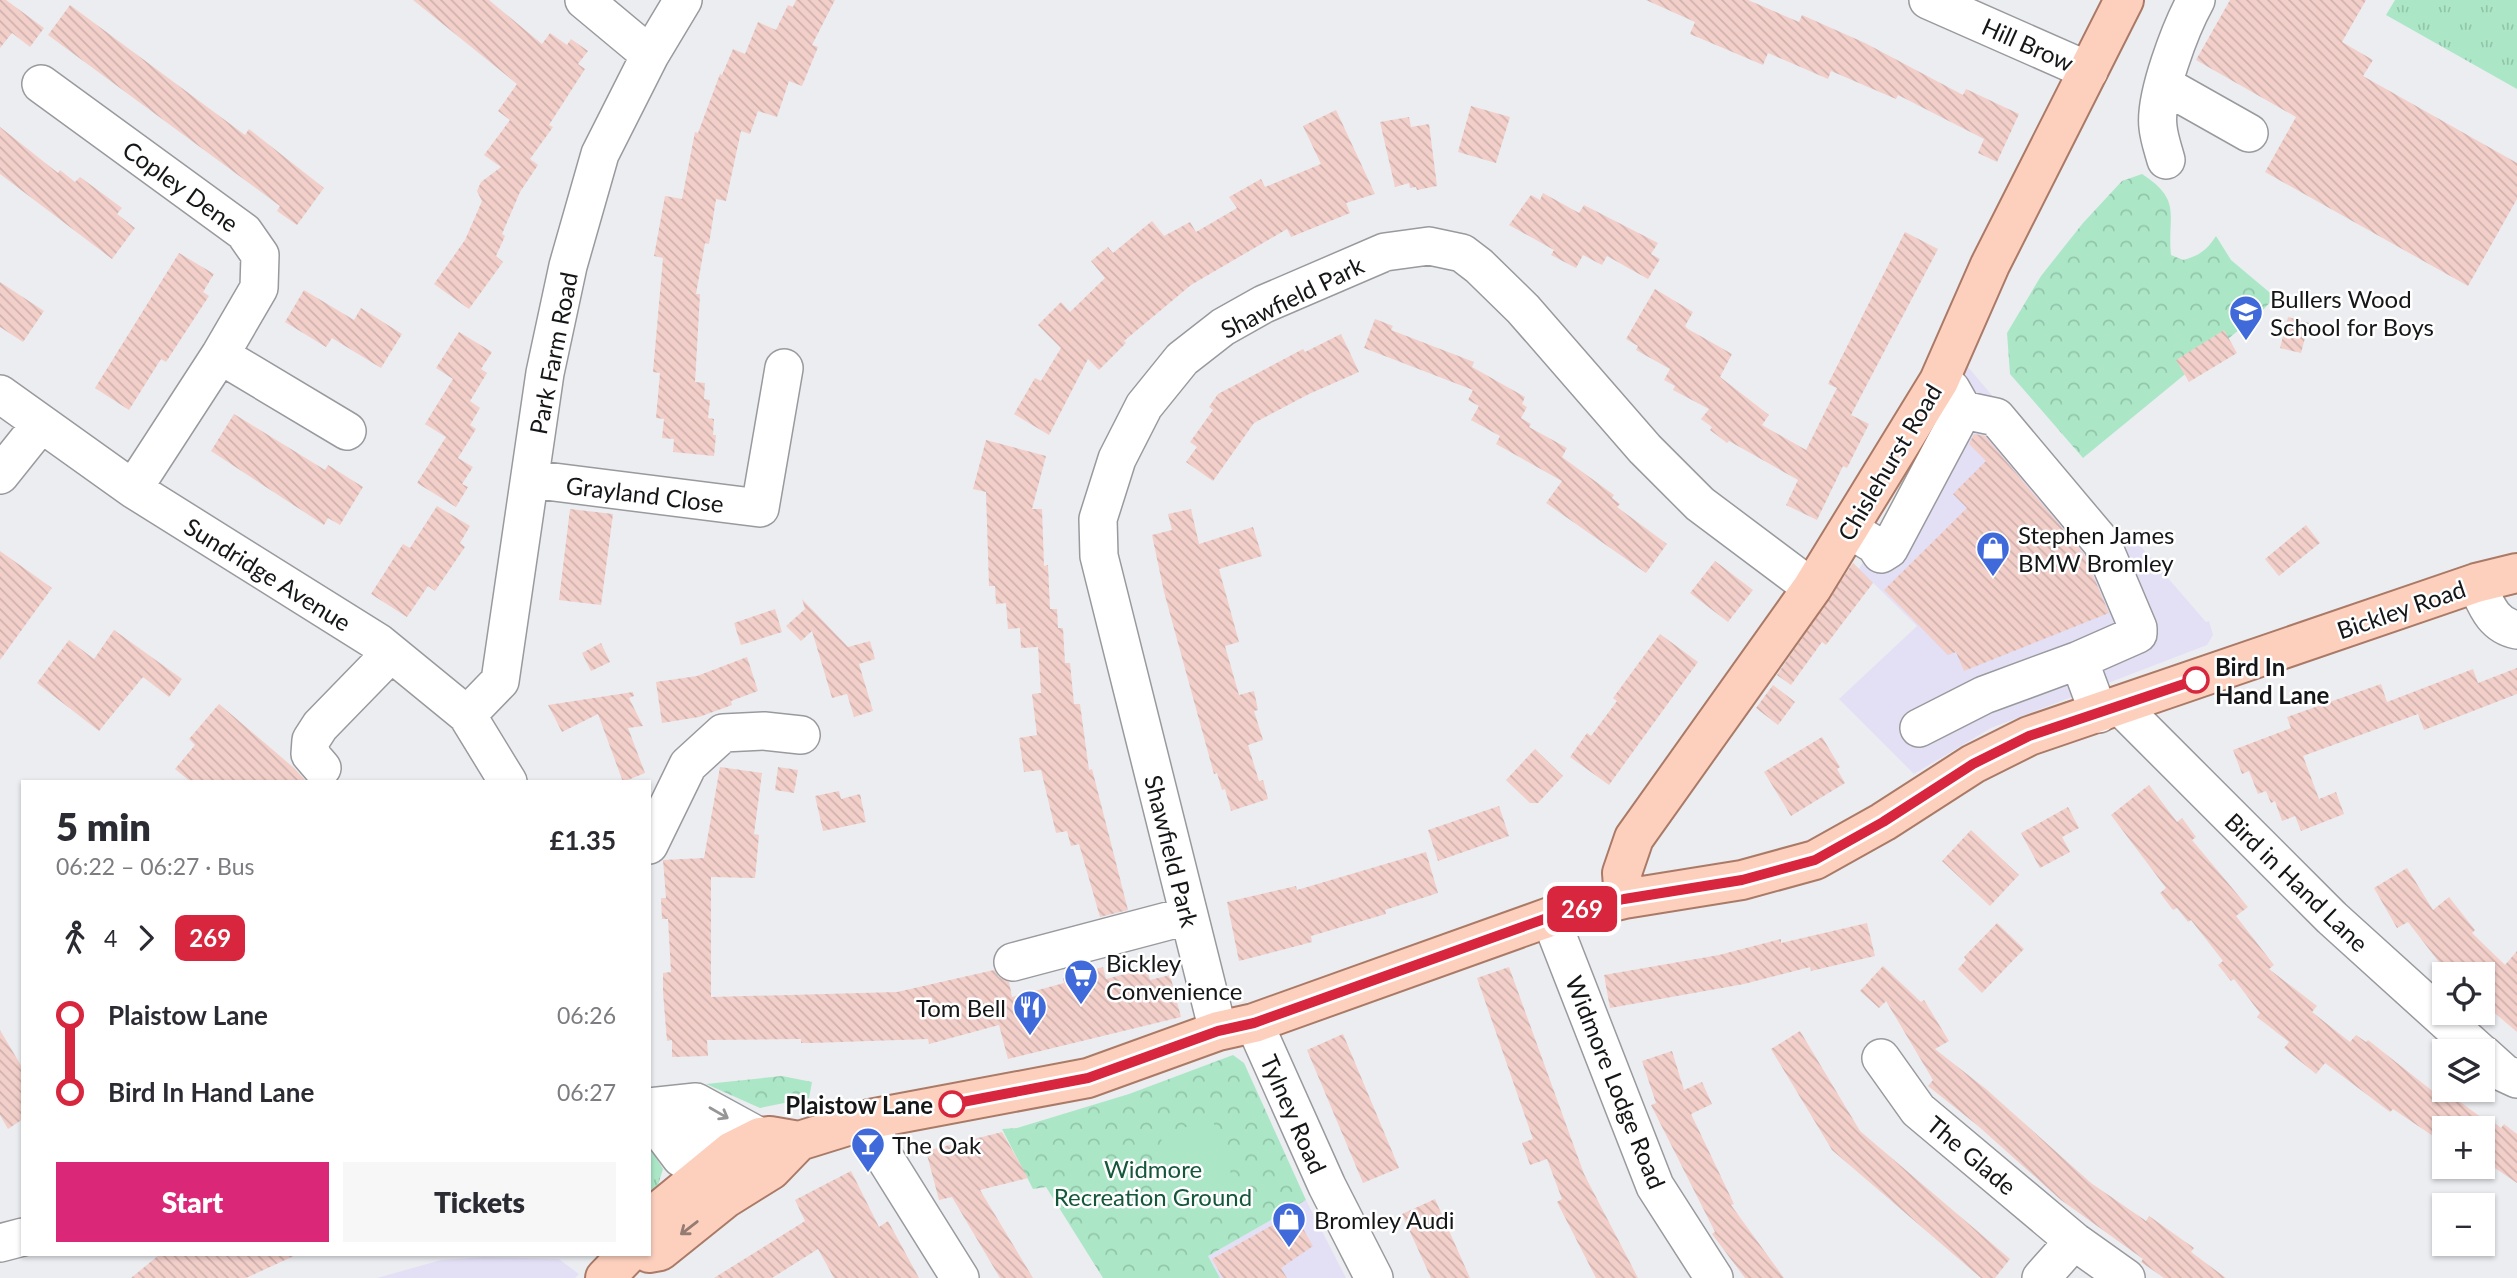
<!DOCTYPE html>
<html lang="en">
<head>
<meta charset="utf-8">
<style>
	:root { --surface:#fff; --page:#f7f7f7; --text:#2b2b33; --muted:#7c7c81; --accent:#db2777 }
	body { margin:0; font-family:Lato,sans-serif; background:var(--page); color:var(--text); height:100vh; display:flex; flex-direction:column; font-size:26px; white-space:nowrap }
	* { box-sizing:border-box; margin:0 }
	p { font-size:23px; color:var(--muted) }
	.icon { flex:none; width:38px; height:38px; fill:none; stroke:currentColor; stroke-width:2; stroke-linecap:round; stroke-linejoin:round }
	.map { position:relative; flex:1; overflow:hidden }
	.drawer { position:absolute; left:21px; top:780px; width:630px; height:476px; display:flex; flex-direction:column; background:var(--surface); border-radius:0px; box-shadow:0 2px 5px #0004 }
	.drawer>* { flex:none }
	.badge { padding:0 14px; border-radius:10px; font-size:24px; line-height:46px }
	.tools { position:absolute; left:2432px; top:962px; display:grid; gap:14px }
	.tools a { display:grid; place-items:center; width:63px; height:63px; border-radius:0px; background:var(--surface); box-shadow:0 2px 5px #0004; font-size:35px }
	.map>.badge { position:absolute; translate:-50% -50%; box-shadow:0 0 0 4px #fff }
	.legs { display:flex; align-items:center; gap:10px; height:77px; padding:0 35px; font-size:23px }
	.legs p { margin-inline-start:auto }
	.overview { display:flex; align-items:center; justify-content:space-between; height:119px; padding:0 35px }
	h1 { font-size:38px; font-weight:800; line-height:52px }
	.primary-button { display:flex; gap:14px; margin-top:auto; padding:14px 35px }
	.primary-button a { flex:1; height:80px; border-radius:0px; background:var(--accent); color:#fff; font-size:28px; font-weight:800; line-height:80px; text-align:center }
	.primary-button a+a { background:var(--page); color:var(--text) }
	ul { padding:0 35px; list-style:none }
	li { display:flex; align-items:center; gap:24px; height:77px; font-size:26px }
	li i { display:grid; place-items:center; width:10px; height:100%; margin:0 9px; background:currentColor }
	li i::after { content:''; width:18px; height:18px; margin:-9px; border:5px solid; border-radius:50%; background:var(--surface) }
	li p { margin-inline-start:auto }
	li:first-child i { background:linear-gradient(#0000 50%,currentColor 0) }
	li:last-child i { background:linear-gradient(currentColor 50%,#0000 0) }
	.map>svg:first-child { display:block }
	.commercial { fill:#e3e0f6 }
	.grass { fill:url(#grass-tufts) }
	.forest { fill:url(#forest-crowns) }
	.pitch { fill:#abe7c7 }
	.building { fill:url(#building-back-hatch) }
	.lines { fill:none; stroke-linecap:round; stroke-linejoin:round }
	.minor-casing { stroke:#999a9e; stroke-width:40 }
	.major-casing { stroke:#aa7a67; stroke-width:42 }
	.minor { stroke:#fff; stroke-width:37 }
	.major { stroke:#fdd0be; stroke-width:38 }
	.oneway { stroke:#969697 }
	.oneway2 { stroke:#957c73 }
	.line-1-casing { stroke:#fff; stroke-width:16 }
	.line-1 { stroke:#d7263d; stroke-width:10 }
	.stop-1-dot { fill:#fff; stroke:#d7263d; stroke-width:3.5 }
	.labels { text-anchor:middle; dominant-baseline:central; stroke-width:5; stroke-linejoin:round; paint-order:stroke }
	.street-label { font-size:24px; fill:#151617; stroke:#fff }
	.poi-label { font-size:24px; fill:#151617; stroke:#fff; text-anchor:start }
	.stop-label { font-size:24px; font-weight:bold; fill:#151617; stroke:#fff; text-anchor:start }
	.park-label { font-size:24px; fill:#15573b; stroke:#fff }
</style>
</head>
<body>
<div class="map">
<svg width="2517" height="1278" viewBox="0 0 2517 1278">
	<defs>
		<pattern id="grass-tufts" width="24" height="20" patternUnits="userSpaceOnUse" patternTransform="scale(1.75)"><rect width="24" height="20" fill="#abe7c7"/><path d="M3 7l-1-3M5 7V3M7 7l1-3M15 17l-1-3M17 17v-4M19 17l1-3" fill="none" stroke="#92c5aa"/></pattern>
		<pattern id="forest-crowns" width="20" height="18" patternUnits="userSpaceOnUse" patternTransform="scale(1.75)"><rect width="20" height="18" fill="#abe7c7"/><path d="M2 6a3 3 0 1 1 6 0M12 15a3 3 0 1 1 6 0" fill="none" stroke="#92c5aa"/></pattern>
		<pattern id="building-back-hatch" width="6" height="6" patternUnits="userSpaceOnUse" patternTransform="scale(1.75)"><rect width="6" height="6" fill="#f3cfca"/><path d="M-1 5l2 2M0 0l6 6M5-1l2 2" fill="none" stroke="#cfb1ad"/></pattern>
	</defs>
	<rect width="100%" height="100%" fill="#ecedf1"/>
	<path class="commercial" d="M1968,367L2107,531L2130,534L2206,622L2209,621L2213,635L2207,645L1991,728L1914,774L1839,699L1917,626L1859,569Z
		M1306,1200L1346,1278H1220L1208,1256Z
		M485,1257L559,1259L579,1274L575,1278H377L441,1260Z"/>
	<path class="grass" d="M2395,0H2517V89L2386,15Z
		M649,1146L663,1169L658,1185L649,1193Z"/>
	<path class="forest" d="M2142,174C2183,201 2167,214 2171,255L2183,260C2199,256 2207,250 2216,236L2231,260L2275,297L2262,311L2083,458L2010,374L2007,333L2041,276L2083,223L2122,181Z
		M1233,1055L1244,1063L1306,1200L1208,1256L1220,1278H1103L1046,1187L1033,1189L1002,1129L1017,1128L1129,1094Z
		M782,1076L812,1082L809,1098L760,1108L706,1084Z"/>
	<path class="pitch" d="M1212,1118L1238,1194L1187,1212L1160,1136Z"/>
	<path class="building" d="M0,0H6L44,28L30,47L12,33L0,48Z
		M413,0H489L542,44L550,33L567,45L571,39L588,51L578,64L585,69L549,125L553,127L530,159L538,165L520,192L502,234L505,236L496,256L503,262L469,309L434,284L465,240L482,201L477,191L481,182L501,167L484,155L510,120L498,111L517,84Z
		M796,0H835L812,45L818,47L802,86L789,81L777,117L758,111L750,134L741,131L726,201L716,199L709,244L705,243L696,294H700L695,382L705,383L704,399L710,400L708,418L714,419L713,435H716L714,456L673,452L674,439L662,438L664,419L656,418L660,373L653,372L663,258L654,256L665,196L682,199L695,132L698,133L720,74L722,75L733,49L745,54L758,22L776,30L788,5L793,7Z
		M1646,0H1748L1799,22L1802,15L1865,43L1963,95L1966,89L2019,114L1997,162L1978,153L1984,139L1898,95L1896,99L1831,71L1828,79L1768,53L1763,65L1690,34L1695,22Z
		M2230,0H2366L2342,42L2373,60L2363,76L2517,163V199L2468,286L2265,172L2296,117L2196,60Z
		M70,5L245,135L249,129L324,188L297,225L277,211L280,206L48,35Z
		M1471,106L1510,117L1496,163L1458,152Z
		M1336,110L1375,194L1346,203L1350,213L1291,237L1287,229L1191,285L1124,341L1126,343L1099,370L1088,359L1049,435L1014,414L1035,378L1041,381L1061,348L1038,325L1061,302L1070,312L1105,278L1091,261L1108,247L1113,253L1152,221L1164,236L1190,222L1196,232L1237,208L1229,197L1261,179L1265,187L1321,164L1303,126Z
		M1409,117L1411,127L1429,124L1437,186L1417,190L1416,187L1410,188L1409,183L1395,187L1380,122Z
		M0,127L58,173L60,170L75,182L80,177L122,208L117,214L135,228L112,259L0,174Z
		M1543,193L1579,213L1584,205L1658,243L1651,254L1660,259L1648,279L1607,256L1602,265L1583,255L1576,268L1551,255L1554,250L1509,225L1531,195L1540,200Z
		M1905,232L1938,249L1851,415L1869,424L1847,468L1843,466L1817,520L1786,505L1798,480L1729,441L1727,443L1710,430L1712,427L1701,419L1709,409L1673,390L1675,386L1664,380L1670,369L1636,350L1638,346L1626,339L1655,289L1693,312L1685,326L1688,329L1732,354L1720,377L1769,415L1762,425L1806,450L1837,388L1828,384Z
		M179,253L214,274L203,292L209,296L166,362L161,359L129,410L95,388Z
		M0,282L44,311L23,342L0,327Z
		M304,290L354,320L361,308L402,334L381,368L332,338L326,347L285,322Z
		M2288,317L2309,323L2301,353L2280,348Z
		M1375,319L1393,326L1391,330L1474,362L1472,367L1525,397L1522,404L1527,407L1521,418L1531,424L1529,427L1567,448L1562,457L1614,495L1612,498L1620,504L1617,507L1667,544L1646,573L1546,503L1562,481L1496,444L1500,436L1471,420L1479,406L1468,400L1473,390L1364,348Z
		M2224,330L2237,353L2189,382L2176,360Z
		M459,332L492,352L481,369L487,373L470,401L480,408L470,425L476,429L458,458L473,467L462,484L468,487L456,507L417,483L446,437L425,424L453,379L436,368Z
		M1341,334L1359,372L1309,394L1254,423L1213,481L1186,462L1197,447L1190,442L1213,410L1209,407L1218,394L1303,349L1305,352Z
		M234,414L325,470L328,465L363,487L340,525L328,518L324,525L211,451Z
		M1974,434L1985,436L2084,554L2109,613L1964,671L1956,652L1948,655L1884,590L1967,508L1953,494L1986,461L1969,444Z
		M986,440L1046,456L1032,509H1042L1044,566L1048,565L1050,609H1057L1058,628H1063L1065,663H1070L1074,704H1080L1089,770L1092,769L1128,910L1100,917L1079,844L1071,846L1067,831L1056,833L1041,770L1024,772L1019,738L1037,735L1032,694L1041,693L1038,647L1021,648L1020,628L1008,629L1006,603L996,604L995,586H989L986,492L973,489Z
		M437,506L470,526L460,543L465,547L435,591L428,586L407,617L371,594L403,544L410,548Z
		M570,509L613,514L601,605L559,600Z
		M1191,509L1199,544L1253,527L1262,556L1219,569L1239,642L1225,646L1239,695L1254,691L1258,710L1254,711L1263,740L1248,745L1259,781L1263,780L1268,799L1231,811L1225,789L1222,790L1217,773L1214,774L1164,592L1152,535L1172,530L1168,514Z
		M2306,525L2320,543L2279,576L2265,559Z
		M0,551L52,588L0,660Z
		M1715,561L1753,590L1728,622L1690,593Z
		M1853,563L1873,583L1826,645L1822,642L1791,685L1777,675Z
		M802,599L848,647L870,641L875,659L859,664L873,711L854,717L847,694L832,698L812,631L801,641L786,626L805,609Z
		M775,609L782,632L741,645L734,623Z
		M114,630L182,679L169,697L143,677L99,731L37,683L69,640L94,659Z
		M1660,634L1698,662L1609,785L1570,757L1587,733L1591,736L1617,701L1613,698Z
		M601,643L610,662L591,671L582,653Z
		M747,657L758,691L731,701L732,705L699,717L662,723L656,682L697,676Z
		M2517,668V694L2424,730L2418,714L2303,756L2319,799L2336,792L2344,814L2301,831L2295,816L2282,821L2275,801L2271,803L2266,791L2258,794L2249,771L2242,774L2233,750L2291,728L2287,717L2381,684L2387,702L2473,669L2478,683Z
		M1773,685L1795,702L1778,725L1756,708Z
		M633,692L634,696L629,698L643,726L628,728L645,773L623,782L598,714L562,732L548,705Z
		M219,704L294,768L307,782H191L175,769L195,745L189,739Z
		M1822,737L1840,767L1837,769L1845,783L1791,816L1764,772Z
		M1535,749L1563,776L1538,803H1530L1506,780Z
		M720,767L762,773L754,834L759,835L755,878L711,877V997L897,992L994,970L999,977L1009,982L1012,997L1064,983L1063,978L1103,967L1106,979L1147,968L1150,980L1170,975L1181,1017L1008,1059L999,1025L929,1044L928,1039L811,1043H801V1039L707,1040L708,1056L672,1057V1040L667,1041L663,992V973L671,972L668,919H662L661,898H666L663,860L704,858Z
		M778,767L798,770L794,793L775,790Z
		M2149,785L2177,822L2182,818L2196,837L2192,840L2248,907L2236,916L2274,965L2269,969L2317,1006L2312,1012L2350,1042L2356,1035L2366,1042L2368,1040L2440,1097L2443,1093L2454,1101L2456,1099L2489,1123L2491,1120L2501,1128L2504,1124L2517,1134V1183L2483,1160L2485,1129H2444L2436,1138L2393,1109L2390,1112L2325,1063L2316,1074L2284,1048L2289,1042L2257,1017L2260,1013L2234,979L2231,981L2218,965L2223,961L2191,920L2188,922L2177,908L2173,910L2160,893L2166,888L2111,815Z
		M839,791L841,799L860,794L866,822L823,831L815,796Z
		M1499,806L1509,836L1438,861L1428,830Z
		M2068,807L2079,828L2062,837L2070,852L2040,868L2021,833Z
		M1971,830L2019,875L1990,906L1942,861Z
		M1426,852L1438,893L1385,910L1386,914L1311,936L1312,942L1239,961L1227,902L1296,886L1297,890Z
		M2407,868L2433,910L2449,897L2475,930L2472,933L2505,965L2517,951V1032L2483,1003V975H2449L2408,922L2397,928L2374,888Z
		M1867,923L1875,956L1811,971L1810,967L1744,984L1610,1008L1604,975L1719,955L1781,939V943Z
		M1997,923L2024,949L1982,993L1958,969L1966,960L1964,957Z
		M1883,966L1921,1002L1924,1000L1949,1041L1935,1049L1986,1089L2091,1183L2146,1221L2149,1216L2194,1248L2191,1252L2226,1278H2164L2141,1262L2143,1259L2061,1200L1977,1125L1928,1086L1933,1080L1886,1001L1879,1008L1860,991Z
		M1509,967L1584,1174L1638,1278H1596L1557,1202L1562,1199L1547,1159L1530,1165L1522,1143L1533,1139L1477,978Z
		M0,1030L23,1069V1119L8,1129L0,1115Z
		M1800,1031L1860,1131L2010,1259L1995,1278H1981L1832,1150L1771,1049Z
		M1343,1034L1399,1168L1363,1183L1307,1050Z
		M1672,1051L1684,1090L1702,1082L1712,1104L1691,1114L1734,1204L1731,1205L1784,1278H1745L1712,1234L1715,1232L1651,1105L1656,1103L1642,1061Z
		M1002,1132L1028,1178L980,1190L1033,1278H1000L952,1197L939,1200L926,1151Z
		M851,1171L879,1227L888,1221L919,1278H834L818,1249L772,1278H714L805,1221L795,1200Z
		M1435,1199L1470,1278H1431L1402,1214Z
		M1294,1213L1313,1246L1281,1268L1287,1278H1223L1212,1259Z
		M159,1255H296L246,1278H131Z"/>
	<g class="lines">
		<g class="minor-casing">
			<path id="minor" d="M584,0L650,55
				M1928,0L2089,71
				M41,84L244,232L260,255L259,288L220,355L133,489
				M2164,85L2249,133
				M2166,160C2163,149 2159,138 2158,127C2154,97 2181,27 2196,0
				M220,355L347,431
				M0,394L133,489L379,643L467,715L508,782
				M1963,410L1996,417L2102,543L2138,628V634L2079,660
				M0,475L40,425
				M530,479L760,508L784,368
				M1849,529L1875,545L1881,554L1889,549L1963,410L1951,389
				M2476,583C2486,604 2492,625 2517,630
				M2120,706L2332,918L2480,1052
				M467,715L500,681L545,373L568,266L600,154L650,55L683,0
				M1919,728L1984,695L2079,660L2099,714
				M322,768L310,754L311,740L320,726L391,653
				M649,845L688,765L723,733L764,731L801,735
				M1550,917L1655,1186L1714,1278
				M1013,962L1187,916
				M1254,1023L1327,1186L1374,1278
				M1218,1031L1099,556L1098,519L1117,459L1144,406L1182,359L1223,327L1264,304L1385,252L1429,246L1462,253L1479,266L1523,309L1645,449L1700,504L1812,588
				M2483,1054L2504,1073L2517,1079
				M1881,1058L1918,1110L2074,1241
				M675,1106C698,1132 710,1134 707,1171
				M649,1107L696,1102L760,1137
				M652,1108L660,1130L681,1158L707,1171L722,1193
				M870,1119L883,1155L960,1278
				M0,1243L23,1237
				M2041,1278L2074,1241L2126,1278"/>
		</g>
		<g class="major-casing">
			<path id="major" d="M1624,899L1622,873L1634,838L1812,588L1939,381L1990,265L2124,0
				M649,1219L732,1151L760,1137L770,1136L799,1141L870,1119L1088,1078L1218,1031L1254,1023L1550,917L1624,899L1742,880L1815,860L1883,822L1973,764L2029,736L2476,583L2517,573
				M649,1253L660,1251L726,1198L771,1170L799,1141
				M605,1278L627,1255"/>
		</g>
		<use href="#minor" class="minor"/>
		<use href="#major" class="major"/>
	</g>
	<defs><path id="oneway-shaft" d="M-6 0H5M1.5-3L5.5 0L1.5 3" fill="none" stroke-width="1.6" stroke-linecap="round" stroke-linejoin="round" transform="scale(1.75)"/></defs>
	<use class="oneway" href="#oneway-shaft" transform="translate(719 1113) rotate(30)"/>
	<use class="oneway2" href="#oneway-shaft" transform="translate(689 1228) rotate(142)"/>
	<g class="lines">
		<g class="line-1-casing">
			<path id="line-1" d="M952,1104L1088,1078L1218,1031L1254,1023L1550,917L1624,899L1742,880L1815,860L1883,822L1973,764L2029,736L2196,680"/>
		</g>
		<use href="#line-1" class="line-1"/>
	</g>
	<defs>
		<g id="school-pin" transform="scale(1.75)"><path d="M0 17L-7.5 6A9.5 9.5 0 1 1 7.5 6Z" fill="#4069da" stroke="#fff"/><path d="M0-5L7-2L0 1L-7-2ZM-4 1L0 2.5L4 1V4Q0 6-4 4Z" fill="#fff"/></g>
		<g id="shop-pin" transform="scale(1.75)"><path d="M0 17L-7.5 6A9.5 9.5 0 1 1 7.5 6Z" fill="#4069da" stroke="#fff"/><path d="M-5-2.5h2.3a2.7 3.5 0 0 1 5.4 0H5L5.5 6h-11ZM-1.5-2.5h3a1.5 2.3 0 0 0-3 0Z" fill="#fff"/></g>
		<g id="supermarket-pin" transform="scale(1.75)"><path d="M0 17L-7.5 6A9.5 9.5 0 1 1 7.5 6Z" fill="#4069da" stroke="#fff"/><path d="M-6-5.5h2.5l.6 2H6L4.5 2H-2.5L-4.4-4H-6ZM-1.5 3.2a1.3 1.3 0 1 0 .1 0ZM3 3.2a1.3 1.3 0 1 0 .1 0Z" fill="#fff"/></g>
		<g id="restaurant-pin" transform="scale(1.75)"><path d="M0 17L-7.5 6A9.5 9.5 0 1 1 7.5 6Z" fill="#4069da" stroke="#fff"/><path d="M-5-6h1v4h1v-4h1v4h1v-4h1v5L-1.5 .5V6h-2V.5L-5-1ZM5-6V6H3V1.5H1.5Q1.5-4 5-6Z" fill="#fff"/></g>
		<g id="bar-pin" transform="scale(1.75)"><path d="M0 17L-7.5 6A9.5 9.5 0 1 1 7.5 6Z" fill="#4069da" stroke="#fff"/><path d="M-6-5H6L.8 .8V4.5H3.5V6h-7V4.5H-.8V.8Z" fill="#fff"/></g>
	</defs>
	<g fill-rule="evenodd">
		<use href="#school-pin" x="2246" y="312"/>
		<use href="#shop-pin" x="1993" y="548"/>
		<use href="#supermarket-pin" x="1081" y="976"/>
		<use href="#restaurant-pin" x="1030" y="1007"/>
		<use href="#bar-pin" x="868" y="1144"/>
		<use href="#shop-pin" x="1289" y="1219"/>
	</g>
	<g class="stop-1-dot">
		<circle cx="2196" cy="680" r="12"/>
		<circle cx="952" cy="1104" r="12"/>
	</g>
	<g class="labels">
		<g class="street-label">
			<text transform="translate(2028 44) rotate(24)">Hill Brow</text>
			<text transform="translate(181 186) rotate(36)">Copley Dene</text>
			<text transform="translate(1292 297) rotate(-26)">Shawfield Park</text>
			<text transform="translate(553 353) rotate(-79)">Park Farm Road</text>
			<text transform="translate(1889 462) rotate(-59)">Chislehurst Road</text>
			<text transform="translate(645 494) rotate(7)">Grayland Close</text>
			<text transform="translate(268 574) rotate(32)">Sundridge Avenue</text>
			<text transform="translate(2401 609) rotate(-19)">Bickley Road</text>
			<text transform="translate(1172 851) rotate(76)">Shawfield Park</text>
			<text transform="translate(2297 882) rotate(44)">Bird in Hand Lane</text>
			<text transform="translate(1616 1082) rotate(68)">Widmore Lodge Road</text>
			<text transform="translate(1294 1114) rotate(66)">Tylney Road</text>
			<text transform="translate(1972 1155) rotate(40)">The Glade</text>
		</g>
		<g class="poi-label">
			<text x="2270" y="298">Bullers Wood<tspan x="2270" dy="28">School for Boys</tspan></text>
			<text x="2018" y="534">Stephen James<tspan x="2018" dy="28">BMW Bromley</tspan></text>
			<text x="1106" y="962">Bickley<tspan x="1106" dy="28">Convenience</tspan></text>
			<text x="1006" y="1007" text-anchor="end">Tom Bell</text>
			<text x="892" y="1144">The Oak</text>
			<text x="1314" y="1219">Bromley Audi</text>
		</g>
		<g class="stop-label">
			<text x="2215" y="666">Bird In<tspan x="2215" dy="28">Hand Lane</tspan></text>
			<text x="933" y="1104" text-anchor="end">Plaistow Lane</text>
		</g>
		<g class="park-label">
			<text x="1153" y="1168">Widmore<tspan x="1153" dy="28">Recreation Ground</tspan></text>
		</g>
	</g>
</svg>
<div class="tools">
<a><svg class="icon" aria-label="locate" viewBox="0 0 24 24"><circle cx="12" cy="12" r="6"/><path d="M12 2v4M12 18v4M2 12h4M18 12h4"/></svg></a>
<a><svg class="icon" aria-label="layers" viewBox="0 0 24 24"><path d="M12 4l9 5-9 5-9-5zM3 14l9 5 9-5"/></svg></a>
<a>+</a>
<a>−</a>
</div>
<b class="badge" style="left:1582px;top:909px;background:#d7263d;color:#fff">269</b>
<section class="drawer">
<div class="overview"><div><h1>5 min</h1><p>06:22 – 06:27 · Bus</p></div><b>£1.35</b></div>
<div class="legs"><svg class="icon" aria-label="walk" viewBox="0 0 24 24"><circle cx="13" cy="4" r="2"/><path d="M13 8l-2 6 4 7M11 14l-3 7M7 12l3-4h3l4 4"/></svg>4<svg class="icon" aria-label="forward" viewBox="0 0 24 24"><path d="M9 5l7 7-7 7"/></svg><b class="badge" style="background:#d7263d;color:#fff">269</b></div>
<ul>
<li><i style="color:#d7263d"></i><b>Plaistow Lane</b><p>06:26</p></li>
<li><i style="color:#d7263d"></i><b>Bird In Hand Lane</b><p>06:27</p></li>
</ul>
<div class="primary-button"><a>Start</a><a>Tickets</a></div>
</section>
</div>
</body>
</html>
